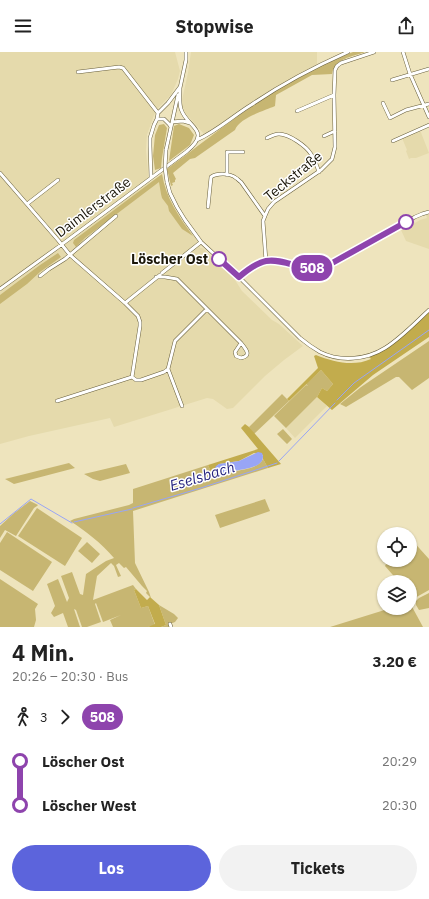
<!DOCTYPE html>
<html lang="de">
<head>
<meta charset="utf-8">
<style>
	:root { --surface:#fff; --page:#f2f2f2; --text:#222; --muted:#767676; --accent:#5c64dc }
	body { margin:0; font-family:"IBM Plex Sans",sans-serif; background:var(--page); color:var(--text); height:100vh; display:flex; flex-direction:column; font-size:15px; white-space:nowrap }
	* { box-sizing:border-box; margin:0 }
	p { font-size:13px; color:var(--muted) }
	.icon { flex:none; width:22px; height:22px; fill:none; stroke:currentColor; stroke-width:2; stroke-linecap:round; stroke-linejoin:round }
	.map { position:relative; height:575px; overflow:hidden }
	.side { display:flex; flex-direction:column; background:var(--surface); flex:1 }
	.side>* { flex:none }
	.badge { padding:0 8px; border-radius:13px; font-size:14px; line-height:26px }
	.controls { position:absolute; left:377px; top:475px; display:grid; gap:8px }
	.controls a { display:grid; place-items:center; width:40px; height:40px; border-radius:50%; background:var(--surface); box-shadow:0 1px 3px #0004; font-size:20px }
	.map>.badge { position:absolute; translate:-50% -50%; box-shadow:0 0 0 2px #fff }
	.legs { display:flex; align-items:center; gap:6px; height:44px; padding:0 12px; font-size:13px }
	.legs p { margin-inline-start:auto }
	.head { display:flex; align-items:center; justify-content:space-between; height:68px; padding:0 12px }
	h1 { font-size:22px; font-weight:800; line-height:30px }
	.button { display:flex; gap:8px; margin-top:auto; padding:8px 12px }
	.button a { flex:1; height:46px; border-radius:24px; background:var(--accent); color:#fff; font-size:16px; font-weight:800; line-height:46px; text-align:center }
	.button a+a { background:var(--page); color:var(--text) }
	ul { padding:0 12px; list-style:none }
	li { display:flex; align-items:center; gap:14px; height:44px; font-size:15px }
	li i { display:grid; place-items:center; width:6px; height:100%; margin:0 5px; background:currentColor }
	li i::after { content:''; width:10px; height:10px; margin:-5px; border:3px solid; border-radius:50%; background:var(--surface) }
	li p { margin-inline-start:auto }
	li:first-child i { background:linear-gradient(#0000 50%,currentColor 0) }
	li:last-child i { background:linear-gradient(currentColor 50%,#0000 0) }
	header { display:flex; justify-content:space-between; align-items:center; height:52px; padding:0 12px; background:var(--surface); font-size:18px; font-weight:800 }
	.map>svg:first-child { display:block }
	.built { fill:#e5daac }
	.green { fill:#c7b672 }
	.forest { fill:#c2ac4d }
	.water { fill:#98a5f5 }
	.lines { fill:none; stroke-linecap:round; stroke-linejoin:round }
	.stream { stroke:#98a5f5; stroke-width:1 }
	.street-casing { stroke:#675e3b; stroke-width:4 }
	.street { stroke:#fff; stroke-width:3 }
	.street-bridge-casing { stroke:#675e3b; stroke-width:4; stroke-linecap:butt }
	.street-bridge { stroke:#fff; stroke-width:3 }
	.line-1-casing { stroke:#fff; stroke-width:9 }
	.line-1 { stroke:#8e44ad; stroke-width:6 }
	.stop-1-dot { fill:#fff; stroke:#8e44ad; stroke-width:2 }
	.labels { text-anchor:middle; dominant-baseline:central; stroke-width:3; stroke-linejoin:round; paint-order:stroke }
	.street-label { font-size:14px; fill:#1b1709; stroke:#fff }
	.stop-label { font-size:14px; font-weight:bold; fill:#1b1709; stroke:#fff; text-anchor:end }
	.water-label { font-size:15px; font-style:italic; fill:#27257f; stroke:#fff }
</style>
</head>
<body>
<header><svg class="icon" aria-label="menu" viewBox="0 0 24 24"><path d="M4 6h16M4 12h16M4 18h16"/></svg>Stopwise<svg class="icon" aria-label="share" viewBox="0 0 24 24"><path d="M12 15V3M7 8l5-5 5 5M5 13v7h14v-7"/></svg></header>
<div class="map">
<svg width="429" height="575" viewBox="0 0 429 575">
	<rect width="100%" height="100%" fill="#eee4bd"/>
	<path class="built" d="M0,0H175L180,19L178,27L171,43L159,55L154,63L147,83L146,98L149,131L162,122L163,133L171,151L182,169L196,186L197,189L199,192H202L200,195V196H202L204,197L218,213L226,219L235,228L242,239L272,268L279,272L303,294L284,308L265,324L233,356L227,357L213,347L207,346L114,375L110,366L29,384L0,392Z
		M191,0H317V12L268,40L241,57L211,79L204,82L186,62L182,54V48L188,21Z
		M420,78L429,101L416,106H411L409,107L406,99L407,98L402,86Z
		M426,163H429V197L406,189L401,178L408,174L413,169L415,171L420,168L427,166Z
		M317,345L327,354L295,386L286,376Z"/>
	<path class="green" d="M353,0H365C352,5 335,6 332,22L312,23L276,43L275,54C264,59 239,66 235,78L195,106L190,107L173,121L176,127L175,128V130L172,131L173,133L171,134L167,117C196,96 224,73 254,53C285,32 318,14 353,0Z
		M164,72L167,76L162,106L161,116L155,118L153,104L155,83L159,73Z
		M179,72L189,76L194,83L190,93L169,109L174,74Z
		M162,122C166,146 179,165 193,184L182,177L169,159L168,154L162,146L161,142L159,130L85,186L76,195L73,191L74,188Z
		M58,201L61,205L40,220L27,232L0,252V243L40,213Z
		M429,289V326L412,338L399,325H396L346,355L340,352L361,335Z
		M321,318L333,332L327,339L322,336L317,345L286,376L274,364L306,333L308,334L306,332Z
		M282,342L289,349L254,382L249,375Z
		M283,377L292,387L287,392L277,382Z
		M263,407L268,416L133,459L135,511L149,540L151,546L146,541L147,539L142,534L126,515L124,516L119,511L116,513L121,524L118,525L114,514L111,511L97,524L93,548L133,533L136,537L134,538L141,556L148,554L155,573L148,575H113L110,568L121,563L103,570L96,551L95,552L101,570L87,575H82L76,558L74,557L80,575H68L63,561L54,565L51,561L55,554L47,532L58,527L67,550L69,546L61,524L72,520L80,542L83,543L86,522L106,509L114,506C101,491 86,479 70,469L74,467L129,453L133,451V437L208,413L211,420L214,421L215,423L220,425C224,423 228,421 233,420C242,417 258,417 263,407Z
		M69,411L75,416L14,432L5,427Z
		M126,412L130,421L100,429L93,427L84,422Z
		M265,447L270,459L220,476L215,463Z
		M30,449L38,453L37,454L34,456L16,484L5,478L0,486V474L13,462Z
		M37,456L82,486L65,514L18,484Z
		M7,480L52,510L33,539L0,518V491Z
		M411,487L429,507V538L413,547L410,545V530H399L385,514L386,512L390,508H410V488Z
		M87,490L100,502L92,511L78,499Z
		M0,527L38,552L35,557L36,568L34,575H0Z
		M429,541V556L419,558L416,553V549L419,546Z
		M410,551L423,575H330L391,556H410Z
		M159,553L174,562L178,566L175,570L170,572L171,575H161L166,573Z"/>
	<path class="forest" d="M429,258V285L373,323L332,358L317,345L322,336L327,339L333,332L321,318L289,349L287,347L318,316L314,304L316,303C334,310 353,315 371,307L368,304L391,292Z
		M245,372L249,375L281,412L268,416L263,407V403L254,401L239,409L219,412L214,418V421L211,420L208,413L258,397L241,376Z
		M136,537L147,548L150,545L159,553L166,573L161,575H148L155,572L148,554L141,556L134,538Z"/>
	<path class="water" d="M258,400L262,401L263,404C263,407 262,410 259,412C252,417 240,417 231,420C228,422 223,425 219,425C216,425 215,422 214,418L216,414L219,412L239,409Z"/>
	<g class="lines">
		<path class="stream" d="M337,348L354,331L429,278
			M279,409L335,351
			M133,456L201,436L277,411
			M74,470L132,457
			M0,472L31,447L72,471"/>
		<g class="street-casing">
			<path id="street" d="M403,0L410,22L429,65
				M78,20L119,15L123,16L158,61
				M392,28L429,17
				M180,36L186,8V0
				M383,51L390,66L406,58L429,52
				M297,59L334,43
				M157,67H164L169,72L171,75
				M172,70L183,69L190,71
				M324,84L335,79
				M267,86C271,84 275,82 279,82C289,82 306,94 311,102C315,108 317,114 319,120
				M197,88C217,79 233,64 251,53C282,32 314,15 348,0
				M393,89L429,73
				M166,98L178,43
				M0,121L58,188L70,203L125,251L138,264L140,270V274L132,325L136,328H141L164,320L168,317L175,289L207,257
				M227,123V100H243
				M151,125L150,94V86L154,73L157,67L158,61L168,51L180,35
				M167,130L170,141L177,155L185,168L201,190L239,225L300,286C306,291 313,296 320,300C340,310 366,308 385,296C401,286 415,271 429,258
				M27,152L58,128
				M208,155L211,125C217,121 230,121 236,126C237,126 240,130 241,130L265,164
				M266,209L263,169L265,164L268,157L274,150L321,118L332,107L335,95L334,43L335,18L337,14L341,11L374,0
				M162,221L201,190
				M40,224L49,217L65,207L116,164
				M156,225H165L177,227L241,291C246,297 252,304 241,306L236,304L235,300L241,291
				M239,225C247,218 255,211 266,209C282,206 298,217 315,216C319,216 323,215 327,214L415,165L422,162L429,160
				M0,237L61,193L186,100C213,78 187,76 181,57C179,50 180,42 180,35
				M125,251L160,223
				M168,317L182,354
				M57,349L132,325
				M170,572L171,575"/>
		</g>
		<use href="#street" class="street"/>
		<g class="street-bridge-casing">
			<path id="street-bridge" d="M166,98L165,116L167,130"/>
		</g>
		<use href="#street-bridge" class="street-bridge"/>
	</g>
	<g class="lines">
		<g class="line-1-casing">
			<path id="line-1" d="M219,207L239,225C247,218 256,211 266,209C284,206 301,219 319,216C324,215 329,213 334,210L406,170"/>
		</g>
		<use href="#line-1" class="line-1"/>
	</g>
	<g class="stop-1-dot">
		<circle cx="406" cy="170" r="7"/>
		<circle cx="219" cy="207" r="7"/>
	</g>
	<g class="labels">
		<g class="street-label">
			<text transform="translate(293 124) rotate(-39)">Teckstraße</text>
			<text transform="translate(93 155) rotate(-37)">Daimlerstraße</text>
		</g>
		<g class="stop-label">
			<text x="208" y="207">Löscher Ost</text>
		</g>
		<g class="water-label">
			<text transform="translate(202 424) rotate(-17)">Eselsbach</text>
		</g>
	</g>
</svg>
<div class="controls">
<a><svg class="icon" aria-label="locate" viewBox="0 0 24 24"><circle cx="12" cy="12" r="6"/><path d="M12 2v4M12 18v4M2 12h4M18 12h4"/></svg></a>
<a><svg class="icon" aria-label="layers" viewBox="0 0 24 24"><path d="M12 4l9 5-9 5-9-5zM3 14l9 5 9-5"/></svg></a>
</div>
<b class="badge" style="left:312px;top:216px;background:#8e44ad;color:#fff">508</b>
</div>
<section class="side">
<div class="head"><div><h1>4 Min.</h1><p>20:26 – 20:30 · Bus</p></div><b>3.20 €</b></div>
<div class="legs"><svg class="icon" aria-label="walk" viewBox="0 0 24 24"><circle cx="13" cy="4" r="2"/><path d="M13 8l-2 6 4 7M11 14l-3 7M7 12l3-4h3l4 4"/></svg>3<svg class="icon" aria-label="forward" viewBox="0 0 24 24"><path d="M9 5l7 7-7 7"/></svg><b class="badge" style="background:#8e44ad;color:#fff">508</b></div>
<ul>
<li><i style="color:#8e44ad"></i><b>Löscher Ost</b><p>20:29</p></li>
<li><i style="color:#8e44ad"></i><b>Löscher West</b><p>20:30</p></li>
</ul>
<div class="button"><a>Los</a><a>Tickets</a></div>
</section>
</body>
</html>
